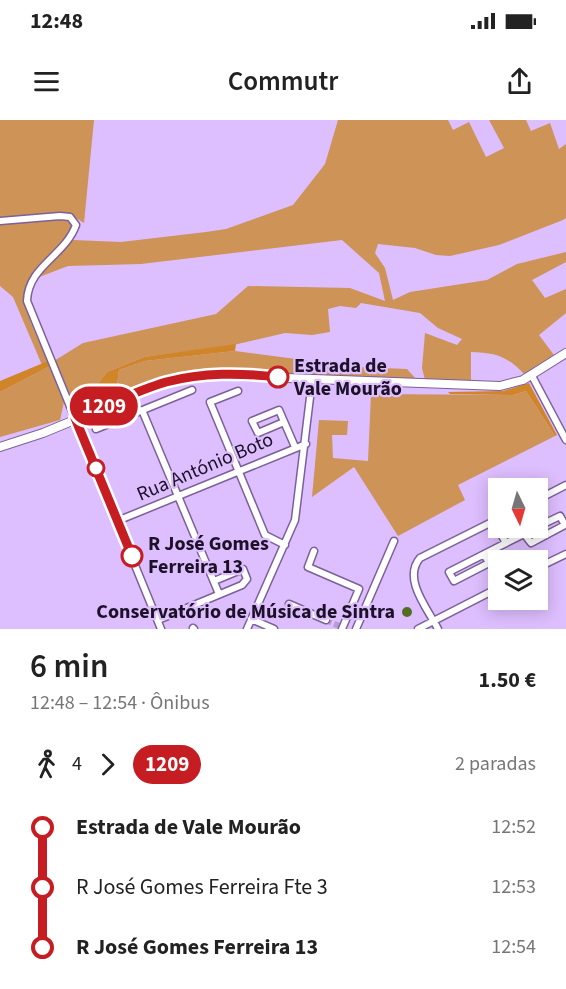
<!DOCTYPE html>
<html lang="pt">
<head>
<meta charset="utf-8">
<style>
	:root { --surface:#fff; --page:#f2f2f2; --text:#222; --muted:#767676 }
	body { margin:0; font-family:"Source Sans 3",sans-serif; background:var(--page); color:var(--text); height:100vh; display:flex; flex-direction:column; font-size:22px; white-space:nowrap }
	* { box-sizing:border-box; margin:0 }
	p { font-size:20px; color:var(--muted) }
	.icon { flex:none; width:33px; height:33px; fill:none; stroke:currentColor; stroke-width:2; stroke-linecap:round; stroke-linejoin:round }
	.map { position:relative; height:509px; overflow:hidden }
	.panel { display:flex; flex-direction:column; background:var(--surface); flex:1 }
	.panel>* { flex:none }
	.badge { padding:0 12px; border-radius:20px; font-size:21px; line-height:39px }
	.needle { width:39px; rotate:175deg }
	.controls { position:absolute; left:488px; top:358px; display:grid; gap:12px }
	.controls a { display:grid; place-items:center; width:60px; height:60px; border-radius:0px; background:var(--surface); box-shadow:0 3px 15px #0003; font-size:30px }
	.map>.badge { position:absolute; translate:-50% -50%; box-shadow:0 0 0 3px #fff }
	.legs { display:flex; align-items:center; gap:9px; height:66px; padding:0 30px; font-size:20px }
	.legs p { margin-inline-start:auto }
	.summary { display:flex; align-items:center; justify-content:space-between; height:102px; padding:0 30px }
	h1 { font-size:33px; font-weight:600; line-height:45px }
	ul { padding:0 30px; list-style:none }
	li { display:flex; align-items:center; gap:21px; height:60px; font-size:22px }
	li i { display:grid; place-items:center; width:9px; height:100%; margin:0 8px; background:currentColor }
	li i::after { content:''; width:15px; height:15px; margin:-8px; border:4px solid; border-radius:50%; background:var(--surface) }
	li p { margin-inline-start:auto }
	li:first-child i { background:linear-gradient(#0000 50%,currentColor 0) }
	li:last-child i { background:linear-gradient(currentColor 50%,#0000 0) }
	.status { display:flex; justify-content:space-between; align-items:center; height:42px; padding:0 30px; background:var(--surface); direction:ltr }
	.status svg { height:16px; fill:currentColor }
	header { display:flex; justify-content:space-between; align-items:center; height:78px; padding:0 30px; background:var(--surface); font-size:27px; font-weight:600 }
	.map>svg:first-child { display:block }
	.green { fill:#cd9357 }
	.forest { fill:#d08529 }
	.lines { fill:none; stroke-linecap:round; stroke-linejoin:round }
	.minor-tunnel { stroke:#b79bd3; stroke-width:6; stroke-dasharray:6 3; stroke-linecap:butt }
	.minor-casing { stroke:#7c6099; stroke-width:9 }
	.tertiary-casing { stroke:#7c6099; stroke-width:10 }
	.minor { stroke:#fff; stroke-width:6 }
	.tertiary { stroke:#fff; stroke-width:8 }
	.line-1-casing { stroke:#fff; stroke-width:14 }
	.line-1 { stroke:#c61d23; stroke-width:9 }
	.stop-1-dot { fill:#fff; stroke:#c61d23; stroke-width:3 }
	.poi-dot { fill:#546e21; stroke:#ddbefe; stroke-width:2 }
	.labels { text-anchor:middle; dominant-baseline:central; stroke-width:4.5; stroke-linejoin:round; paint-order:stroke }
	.stop-label { font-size:20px; font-weight:bold; fill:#1d1128; stroke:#ddbefe; text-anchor:start }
	.street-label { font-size:20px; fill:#1d1128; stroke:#ddbefe }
	.poi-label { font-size:20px; font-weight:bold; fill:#1d1128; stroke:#ddbefe; text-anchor:end }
</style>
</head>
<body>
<div class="status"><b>12:48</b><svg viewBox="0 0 49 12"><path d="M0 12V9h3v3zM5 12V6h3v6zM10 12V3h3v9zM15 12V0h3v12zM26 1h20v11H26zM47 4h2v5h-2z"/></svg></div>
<header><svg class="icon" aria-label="menu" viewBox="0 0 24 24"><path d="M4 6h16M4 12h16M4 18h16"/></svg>Commutr<svg class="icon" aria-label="share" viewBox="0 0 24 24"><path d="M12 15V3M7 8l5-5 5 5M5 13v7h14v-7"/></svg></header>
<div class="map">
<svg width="566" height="509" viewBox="0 0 566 509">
	<rect width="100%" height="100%" fill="#ddbefe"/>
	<path class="green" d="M0,0H94L84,103L66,92L0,98Z
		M338,0H448L453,10L469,2L486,37L504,28L489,0H526L531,11L550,3L559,29L566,24V98L563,100L499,125L450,136L436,135L415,128L378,124L375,133L385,148L393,180L410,172L487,160L517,144L566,132V142L532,160L545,178L566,169V193L539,215L554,235L525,255C507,236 497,233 471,232V261L425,260L422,248L425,213L457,225L462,219L438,208L420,193L361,183L356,188L340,186L328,189L330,212L312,215L285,213L229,226L144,237L107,252L95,268L80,274L71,269L79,279L117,265L119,250L145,241L235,231L357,247L407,249L417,260L307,257L224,249L177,255L85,290L74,287L54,241L83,223L216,194L248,166L350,168L385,181L379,153L342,120L141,144L68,146L34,159L73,120L121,122L206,112L226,109L293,85L325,44Z
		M60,98L70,102L72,107L70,115C13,172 15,168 48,241L42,245L13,177L0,166V104Z
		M50,246L64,282L60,300L0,317V272Z
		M526,271L555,316L458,365L465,380L398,416L354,347L312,377L319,300L348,301L347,315H332L333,338L368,341L371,274L513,275Z"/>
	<path class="forest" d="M236,224L235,231L145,241L119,250L117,265L78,279L70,268L80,274L95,268L107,252L144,237Z
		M48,241L50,246L0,272V261Z
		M529,263L557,315L555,316L526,271L513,275L450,274L448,272L503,271Z"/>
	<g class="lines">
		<path class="minor-tunnel" d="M326,500L339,506"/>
		<g class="minor-casing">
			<path id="minor" d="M0,101L60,96L70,97L76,105C65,136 28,146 27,181L161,509
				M532,256L566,320
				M238,271L210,282L265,415L285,425
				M142,290L219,474
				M284,302L258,313L252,301L279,290L295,327
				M96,309L192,270
				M537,380L566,365
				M117,401L306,324
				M494,402L506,423L536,408
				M524,414L531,423L565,405L560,396L537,407
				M314,431L308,447L359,469L342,509
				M484,434L489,443L454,461L449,452L506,423
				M537,448L566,434
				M289,484L326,500
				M251,499L274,509
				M158,500L242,465L247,459L243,449L214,461
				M193,508L194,509
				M247,509L295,400L312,261
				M356,509L394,421
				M418,509L498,468
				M438,509C428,489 402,459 420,438L498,399"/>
		</g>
		<g class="tertiary-casing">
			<path id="tertiary" d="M0,327L43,313L164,263L209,255L500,266L523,260L566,233"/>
		</g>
		<use href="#minor" class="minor"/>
		<use href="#tertiary" class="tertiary"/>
	</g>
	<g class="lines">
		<g class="line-1-casing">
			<path id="line-1" d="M132,436L75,298C105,287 135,271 166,262C204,252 240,253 278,257"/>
		</g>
		<use href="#line-1" class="line-1"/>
	</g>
	<g class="stop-1-dot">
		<circle cx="278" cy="257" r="10"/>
		<circle cx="96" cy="348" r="8"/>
		<circle cx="132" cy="436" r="10"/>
	</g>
	<circle class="poi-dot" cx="407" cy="492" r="6"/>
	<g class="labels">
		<g class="stop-label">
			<text x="294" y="246">Estrada de<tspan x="294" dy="23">Vale Mourão</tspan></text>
			<text x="148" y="424">R José Gomes<tspan x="148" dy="23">Ferreira 13</tspan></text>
		</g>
		<g class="street-label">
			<text transform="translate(205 347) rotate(-23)">Rua António Boto</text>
		</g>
		<g class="poi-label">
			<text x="395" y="492">Conservatório de Música de Sintra</text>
		</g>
	</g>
</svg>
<div class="controls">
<a><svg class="needle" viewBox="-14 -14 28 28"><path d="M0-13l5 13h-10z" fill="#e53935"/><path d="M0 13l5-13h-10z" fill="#767676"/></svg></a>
<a><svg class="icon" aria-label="layers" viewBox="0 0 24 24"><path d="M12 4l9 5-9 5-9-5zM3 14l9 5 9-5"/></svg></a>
</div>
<b class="badge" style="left:104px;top:286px;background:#c61d23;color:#fff">1209</b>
</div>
<section class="panel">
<div class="summary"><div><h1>6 min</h1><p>12:48 – 12:54 · Ônibus</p></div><b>1.50 €</b></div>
<div class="legs"><svg class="icon" aria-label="walk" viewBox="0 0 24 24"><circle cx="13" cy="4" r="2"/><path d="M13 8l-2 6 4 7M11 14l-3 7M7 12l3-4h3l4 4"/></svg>4<svg class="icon" aria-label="forward" viewBox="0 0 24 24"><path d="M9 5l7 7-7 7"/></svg><b class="badge" style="background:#c61d23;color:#fff">1209</b><p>2 paradas</p></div>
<ul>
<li><i style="color:#c61d23"></i><b>Estrada de Vale Mourão</b><p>12:52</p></li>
<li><i style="color:#c61d23"></i><span>R José Gomes Ferreira Fte 3</span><p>12:53</p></li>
<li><i style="color:#c61d23"></i><b>R José Gomes Ferreira 13</b><p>12:54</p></li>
</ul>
</section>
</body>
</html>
